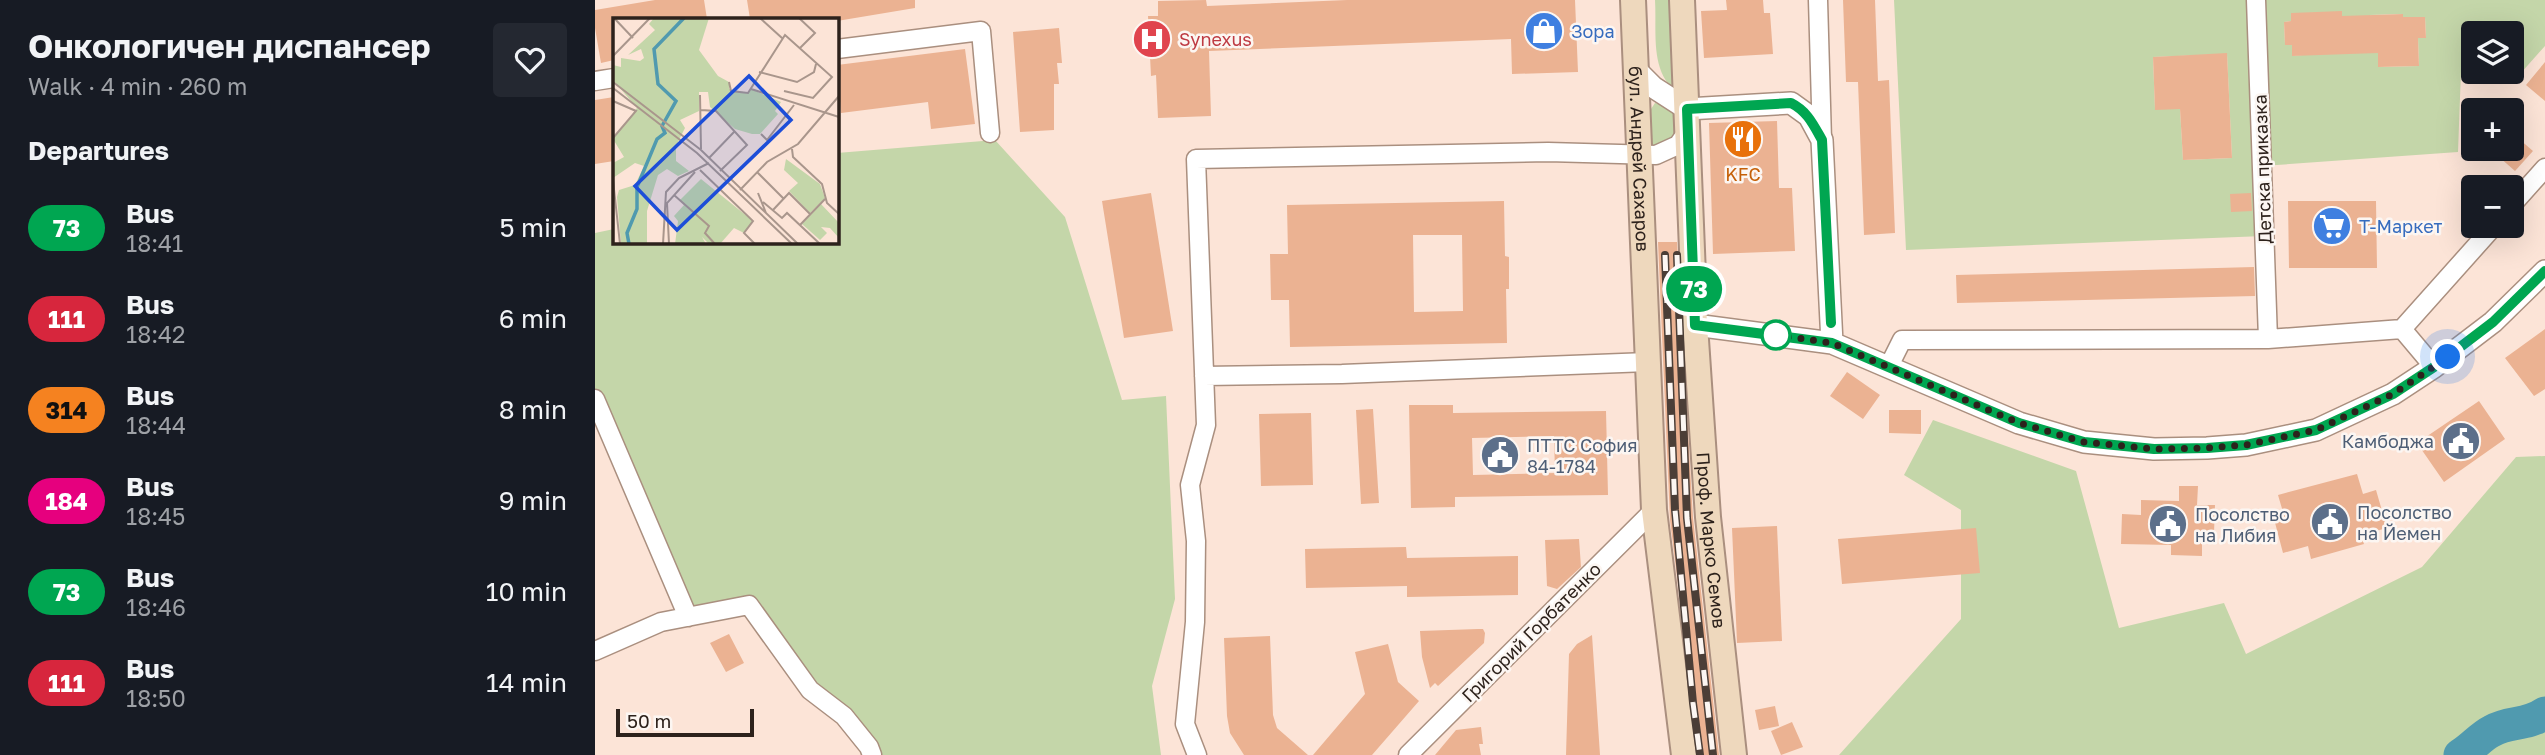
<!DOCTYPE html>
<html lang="en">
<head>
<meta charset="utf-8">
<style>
	:root { --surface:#171b24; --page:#242831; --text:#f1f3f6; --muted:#9ea1a6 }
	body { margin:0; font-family:"Golos Text",sans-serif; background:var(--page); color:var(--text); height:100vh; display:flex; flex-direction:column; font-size:26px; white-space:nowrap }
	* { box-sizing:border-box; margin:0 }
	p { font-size:23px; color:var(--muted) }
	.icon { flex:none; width:38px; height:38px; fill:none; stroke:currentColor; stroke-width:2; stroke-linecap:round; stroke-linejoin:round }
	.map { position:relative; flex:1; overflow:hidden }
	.panel { display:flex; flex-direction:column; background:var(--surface); width:595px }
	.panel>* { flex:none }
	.badge { padding:0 14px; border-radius:23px; font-size:24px; line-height:46px }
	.fabs { position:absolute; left:1866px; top:21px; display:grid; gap:14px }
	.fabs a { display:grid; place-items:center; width:63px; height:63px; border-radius:7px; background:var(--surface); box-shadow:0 7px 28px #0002; font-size:35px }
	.scale { position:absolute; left:21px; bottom:18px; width:138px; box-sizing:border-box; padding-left:7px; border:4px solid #2d221c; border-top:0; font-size:19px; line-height:24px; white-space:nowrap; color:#2d221c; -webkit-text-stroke:5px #fcf6f2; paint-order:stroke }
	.you { position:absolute; width:35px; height:35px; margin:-18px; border:5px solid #fff; border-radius:50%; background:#1a73e8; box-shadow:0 0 0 10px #1a73e833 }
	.map>.badge { position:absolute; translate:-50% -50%; box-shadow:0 0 0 4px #fff }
	h2 { padding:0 28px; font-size:26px; line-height:63px }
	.round { display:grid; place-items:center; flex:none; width:74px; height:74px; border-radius:7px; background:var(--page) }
	.head { display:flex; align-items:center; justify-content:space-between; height:119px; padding:0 28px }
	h1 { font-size:33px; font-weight:700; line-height:52px }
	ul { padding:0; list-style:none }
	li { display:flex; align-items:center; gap:21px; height:91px; padding:0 28px }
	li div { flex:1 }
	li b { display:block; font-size:26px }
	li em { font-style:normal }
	li .badge { min-width:77px; font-weight:700; text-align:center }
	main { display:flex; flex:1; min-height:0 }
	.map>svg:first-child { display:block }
	.green { fill:#c4d6a9; fill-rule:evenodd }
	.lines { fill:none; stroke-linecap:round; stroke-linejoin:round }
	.river { stroke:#509aaf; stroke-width:33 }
	.building { fill:#ebb292; fill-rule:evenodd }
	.minor-casing { stroke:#aa8f7f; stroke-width:21 }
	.tertiary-casing { stroke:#aa8f7f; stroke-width:24 }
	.secondary-casing { stroke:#aa8f7f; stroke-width:28 }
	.minor { stroke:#fff; stroke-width:18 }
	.tertiary { stroke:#fff; stroke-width:21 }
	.secondary { stroke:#eed8bd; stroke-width:24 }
	.rail-casing { stroke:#4b3e37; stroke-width:8 }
	.rail { stroke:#fcf6f2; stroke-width:5; stroke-dasharray:16; stroke-linecap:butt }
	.line-casing { stroke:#fff; stroke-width:16 }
	.line { stroke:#00a651; stroke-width:10 }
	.walk { stroke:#2d221c; stroke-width:7; stroke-dasharray:0 12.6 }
	.stop-dot { fill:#fff; stroke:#00a651; stroke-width:3.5 }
	.labels { text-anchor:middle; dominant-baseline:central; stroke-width:5; stroke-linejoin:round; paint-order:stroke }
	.shop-label { font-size:18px; fill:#366cbe; stroke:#fcf6f2; text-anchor:start }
	.health-label { font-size:18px; fill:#be3a42; stroke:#fcf6f2; text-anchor:start }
	.street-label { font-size:18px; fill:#2d221c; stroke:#fcf6f2 }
	.food-label { font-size:18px; fill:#c56008; stroke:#fcf6f2 }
	.service-label { font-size:18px; fill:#4e5e75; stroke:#fcf6f2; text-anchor:start }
	.inset-river { fill:none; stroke:#509aaf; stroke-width:3.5 }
	.inset-road { fill:none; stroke:#a9968c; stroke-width:2 }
	.view { fill:#1d4ed8; fill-opacity:0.15; stroke:#1d4ed8; stroke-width:3.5 }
	.inset-edge { fill:none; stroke:#2d221c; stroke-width:3.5 }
</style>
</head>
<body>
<main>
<section class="panel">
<div class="head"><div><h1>Онкологичен диспансер</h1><p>Walk · 4 min · 260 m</p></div><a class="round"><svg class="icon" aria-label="heart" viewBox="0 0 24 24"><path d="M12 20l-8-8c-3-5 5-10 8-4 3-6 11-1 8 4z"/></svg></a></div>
<h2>Departures</h2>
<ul>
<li><span class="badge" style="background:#00a651;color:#fff">73</span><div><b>Bus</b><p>18:41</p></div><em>5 min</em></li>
<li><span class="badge" style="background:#d7263d;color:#fff">111</span><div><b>Bus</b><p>18:42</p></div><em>6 min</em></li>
<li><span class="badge" style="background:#f58220;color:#111">314</span><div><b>Bus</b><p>18:44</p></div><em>8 min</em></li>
<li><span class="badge" style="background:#e6007e;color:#fff">184</span><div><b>Bus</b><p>18:45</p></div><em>9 min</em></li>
<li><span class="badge" style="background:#00a651;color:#fff">73</span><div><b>Bus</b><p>18:46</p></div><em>10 min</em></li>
<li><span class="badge" style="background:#d7263d;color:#fff">111</span><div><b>Bus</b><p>18:50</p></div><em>14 min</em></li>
</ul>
</section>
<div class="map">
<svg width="1950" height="755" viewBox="0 0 1950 755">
	<rect width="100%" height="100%" fill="#fce4d7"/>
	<path class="green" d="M1060,0H1077L1083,92C1054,74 1062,30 1060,0Z
		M1299,0H1950V46L1925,74L1890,72H1916V33H1878V71H1866L1863,152L1667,166L1669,236L1311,250ZM1696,13L1775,21V15L1807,14L1808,17H1830L1831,38H1823L1824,66L1784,67L1783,48L1697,56V45L1690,44L1689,22L1696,21ZM1632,54L1637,158L1588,160L1585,109H1560L1558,57Z
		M1060,103L1065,104L1084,117L1080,137L1062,149L1057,146L1056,109Z
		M400,140L470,217L527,400L571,396L580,599L557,686L566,755H277L154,605L93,617L0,399V233L19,229V242H242V153Z
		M1338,420L1481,471L1524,628L1629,603L1651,654L1827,567L1921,457L1950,456V755H1244L1366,619V510L1309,475Z"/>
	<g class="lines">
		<path class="river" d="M1865,755C1877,748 1885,737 1897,731C1914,721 1932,726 1950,713"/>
	</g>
	<path class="building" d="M60,0H109L112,19H19V60L6,63L0,28V10Z
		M152,0H320V8L242,21V19H155Z
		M611,0L612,6L752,0H980L983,72L917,74L916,39L614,51L616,116L563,118L561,75L556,76L553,16H563V1Z
		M1131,0H1168L1169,13H1175L1178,54L1109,58L1106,11L1132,10Z
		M1248,0H1280L1283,81L1294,80L1300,233L1269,235L1263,82H1251Z
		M1747,11V16L1808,14V17H1830L1831,38H1823L1824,66L1783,67V53L1697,56V45H1690L1689,22L1696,21V13Z
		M464,28L467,63H462L464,84H459V130L425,132L418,32Z
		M370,49L380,124L336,129L333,102L246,113L242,65Z
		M1632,53L1637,158L1588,160L1585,109L1560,110L1558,57Z
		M1950,62V101L1931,85Z
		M19,97V161L0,164V100Z
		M1182,121L1184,188H1197L1200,251L1118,254L1114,123Z
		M1916,132L1938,151L1920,171L1895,149H1916Z
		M556,193L578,331L529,338L507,201Z
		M1656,193L1657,211L1636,212L1635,194Z
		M909,201L910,256L914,257V289H911L912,343L695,347L694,300H676L675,254H693L692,205ZM818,235H867L868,311L819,312Z
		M1693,201H1781L1782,268H1694Z
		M1063,242H1082L1098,518L1124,755H1104L1075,520Z
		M1659,267L1660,296L1362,303L1361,275Z
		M1950,329V389L1939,396L1910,358Z
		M1252,372L1285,395L1268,419L1235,396Z
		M1884,401L1910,439L1849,482L1822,443Z
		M814,405H858V413L1011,411L1013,495L860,497V507L816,508ZM959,436L960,473L878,475L877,438Z
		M778,409L784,503L766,504L761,410Z
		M1294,410H1326V434L1294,433Z
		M716,413L718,485L666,486L664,414Z
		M1762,474L1768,494L1781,490L1792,528L1766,535L1769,544L1716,559L1713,546L1688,553L1678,515L1688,512L1683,495Z
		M1584,486H1603L1602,505H1620L1619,533H1607V556L1576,555V545L1526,544L1527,514L1546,515V500L1584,501Z
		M1182,526L1187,641L1142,643L1137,528Z
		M1381,528L1385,573L1247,584L1243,539Z
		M984,539L986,567L962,589L952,586L950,540Z
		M811,547L812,558L923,556V595L812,597V586L711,588L710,549Z
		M883,629H888L890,633L889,643L843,686L840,683L835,688L827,657L825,631Z
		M134,634L149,663L131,672L115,643Z
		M997,635L1005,755H971L974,654L982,644Z
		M675,636L678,715L682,728L713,755H649L635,733L632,716L629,638Z
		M793,644L803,682L824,701L777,755H718L770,694L760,652Z
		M1180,706L1184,726L1164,730L1160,710Z
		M1197,722L1208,747L1186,755L1176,731Z
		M886,727L888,744H884L886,755H840L861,730Z"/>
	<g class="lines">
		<g class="minor-casing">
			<path id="minor" d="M1223,0L1227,140
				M1661,0L1673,339
				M242,49L386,31L395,133
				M0,81L19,78
				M1916,206L1950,168
				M1807,329L1839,367
				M1294,366L1307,340L1673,339L1807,329L1899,226
				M609,376L747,374L1053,362
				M0,399L93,617
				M0,651L66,622L154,605L215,690L249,716L274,747L277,755
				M602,755L590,724L600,622L601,541L595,485L611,425L601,159L953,152L1061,155L1083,145L1095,128
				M813,755L1059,510"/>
		</g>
		<g class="tertiary-casing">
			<path id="tertiary" d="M1041,70L1058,87L1092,109L1196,103L1214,116L1227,140L1237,343
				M1100,325L1237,343L1424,423L1489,442L1559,449L1612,448L1651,445L1721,430L1798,394L1839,367L1898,322L1950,271"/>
		</g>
		<g class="secondary-casing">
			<g id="secondary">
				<path id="s1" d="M1038,0L1059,510L1089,755"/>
				<path id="s2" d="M1087,0L1100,325L1113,517L1139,755"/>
			</g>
		</g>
		<use href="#minor" class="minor"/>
		<use href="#tertiary" class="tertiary"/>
		<use href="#secondary" class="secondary"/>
		<g class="rail-casing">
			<path id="rail" d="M1070,255L1080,510L1098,703L1105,755
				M1082,255L1092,518L1118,755"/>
		</g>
		<use href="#rail" class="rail"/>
	</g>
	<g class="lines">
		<g class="line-casing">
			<path id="line" d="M1236,323L1227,140C1218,124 1212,111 1196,103L1092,109L1100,325L1237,343L1424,423L1489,442L1559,449L1612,448L1651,445L1721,430L1798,394L1839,367L1898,322L1950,271"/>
		</g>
		<use href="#line" class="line"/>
		<path class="walk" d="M1181,335L1237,343L1424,423L1489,442L1559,449L1612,448L1651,445L1721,430L1798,394L1853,357"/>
	</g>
	<defs>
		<g id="shop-disc" transform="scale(2.0125)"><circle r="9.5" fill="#3f7fe0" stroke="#fcf6f2"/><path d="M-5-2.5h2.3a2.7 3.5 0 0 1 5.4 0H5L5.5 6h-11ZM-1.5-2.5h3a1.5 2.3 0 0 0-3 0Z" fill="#fff"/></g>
		<g id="hospital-disc" transform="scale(2.0125)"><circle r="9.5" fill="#e0444e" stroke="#fcf6f2"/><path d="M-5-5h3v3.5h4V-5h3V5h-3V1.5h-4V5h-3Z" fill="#fff"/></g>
		<g id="restaurant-disc" transform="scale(2.0125)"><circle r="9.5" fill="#e8710a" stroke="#fcf6f2"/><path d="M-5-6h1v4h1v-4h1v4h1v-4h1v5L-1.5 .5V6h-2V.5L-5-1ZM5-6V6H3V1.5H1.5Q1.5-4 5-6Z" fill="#fff"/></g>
		<g id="supermarket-disc" transform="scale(2.0125)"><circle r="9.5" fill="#3f7fe0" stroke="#fcf6f2"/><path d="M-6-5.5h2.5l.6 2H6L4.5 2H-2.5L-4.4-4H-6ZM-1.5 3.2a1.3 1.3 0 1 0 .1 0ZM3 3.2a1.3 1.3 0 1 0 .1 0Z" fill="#fff"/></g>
		<g id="civic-disc" transform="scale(2.0125)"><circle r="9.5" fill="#5c6f8a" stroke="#fcf6f2"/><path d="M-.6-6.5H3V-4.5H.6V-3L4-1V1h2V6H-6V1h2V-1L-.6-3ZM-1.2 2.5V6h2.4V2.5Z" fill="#fff"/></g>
	</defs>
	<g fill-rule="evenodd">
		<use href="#shop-disc" x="949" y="31"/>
		<use href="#hospital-disc" x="557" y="39"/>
		<use href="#restaurant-disc" x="1148" y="139"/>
		<use href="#supermarket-disc" x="1737" y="226"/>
		<use href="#civic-disc" x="1866" y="441"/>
		<use href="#civic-disc" x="905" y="455"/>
		<use href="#civic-disc" x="1735" y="522"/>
		<use href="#civic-disc" x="1573" y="524"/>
	</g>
	<circle class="stop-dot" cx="1181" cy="335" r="14"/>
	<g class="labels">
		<g class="shop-label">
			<text x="976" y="31">Зора</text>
			<text x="1764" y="226">Т-Маркет</text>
		</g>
		<g class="health-label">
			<text x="584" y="39">Synexus</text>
		</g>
		<g class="street-label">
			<text stroke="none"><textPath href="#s1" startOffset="159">бул. Андрей Сахаров</textPath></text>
			<text transform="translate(1667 169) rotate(-92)">Детска приказка</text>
			<text stroke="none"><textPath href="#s2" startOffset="541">Проф. Марко Семов</textPath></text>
			<text transform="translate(936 632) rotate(-45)">Григорий Горбатенко</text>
		</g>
		<g class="food-label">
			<text x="1148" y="174">KFC</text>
		</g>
		<g class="service-label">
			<text x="1839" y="441" text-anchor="end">Камбоджа</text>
			<text x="932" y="445">ПТТС София<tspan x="932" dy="21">84-1784</tspan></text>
			<text x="1762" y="512">Посолство<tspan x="1762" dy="21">на Йемен</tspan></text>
			<text x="1600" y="514">Посолство<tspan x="1600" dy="21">на Либия</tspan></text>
		</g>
	</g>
	<g transform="translate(18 18)">
		<rect width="226" height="226" fill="#fce4d7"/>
		<path d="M41,0H96L86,32L105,58L116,64V71L135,75L138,71L168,84L162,93L165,96L147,116H139L122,111L97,89L95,74H86V93L67,102L72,110L63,128V143L76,153L65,158L54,151L45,157L34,193V226H8L4,179L6,172L22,167L31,148L22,145L0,160V145L11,139L0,121L24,90L0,62V47L8,49V40L27,43L31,40L28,31L15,37L42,12L36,6ZM173,141L207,166L212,180L197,195L176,173L185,165L171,152ZM88,161L140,203L131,215L121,210L107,226H96L89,219L93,226H62L65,203L61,198L71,187L67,182ZM208,186L226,205V220L217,210L208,209L214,215L207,222L189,206Z" fill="#c4d6a9"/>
		<path class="inset-river" d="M16,226L14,215L24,191V169L44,121L52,115L49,108L63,83L45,66L41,31L71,0"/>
		<path class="inset-road" d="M1,0L20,20M147,0L169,20M186,0L202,15L187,30M0,38L37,0M146,54L184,64L201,54L203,46M0,64L88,132L185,226M116,64L118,73L135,75L172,17L219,59L200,80L171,73M0,70L84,135L179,226M138,71L226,99M87,77L88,131M0,83L23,93L0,120M88,92L103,93L134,127L107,153M148,116L154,122L181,87M179,131L180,139L209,166L214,185L226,196M96,140L121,114M87,152L140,203L131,215L142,226M144,154L170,180M0,162L7,226M127,172L154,144L185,126L226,78M145,175L153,195M61,177L96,208L92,215L102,226M150,184L169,200L174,195L207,226M160,192L176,175L197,196M187,207L212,181M50,226L53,174L66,160L96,145M56,226L54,185L82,154"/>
		<path class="view" d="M136,58L178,102L64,212L22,168Z"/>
		<rect width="226" height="226" class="inset-edge"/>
	</g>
</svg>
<div class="fabs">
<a><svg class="icon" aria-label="layers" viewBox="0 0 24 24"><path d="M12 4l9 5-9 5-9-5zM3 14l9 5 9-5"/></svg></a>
<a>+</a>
<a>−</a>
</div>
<div class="scale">50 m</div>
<div class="you" style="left:1853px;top:357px"></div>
<b class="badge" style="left:1099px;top:289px;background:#00a651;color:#fff">73</b>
</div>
</main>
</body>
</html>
